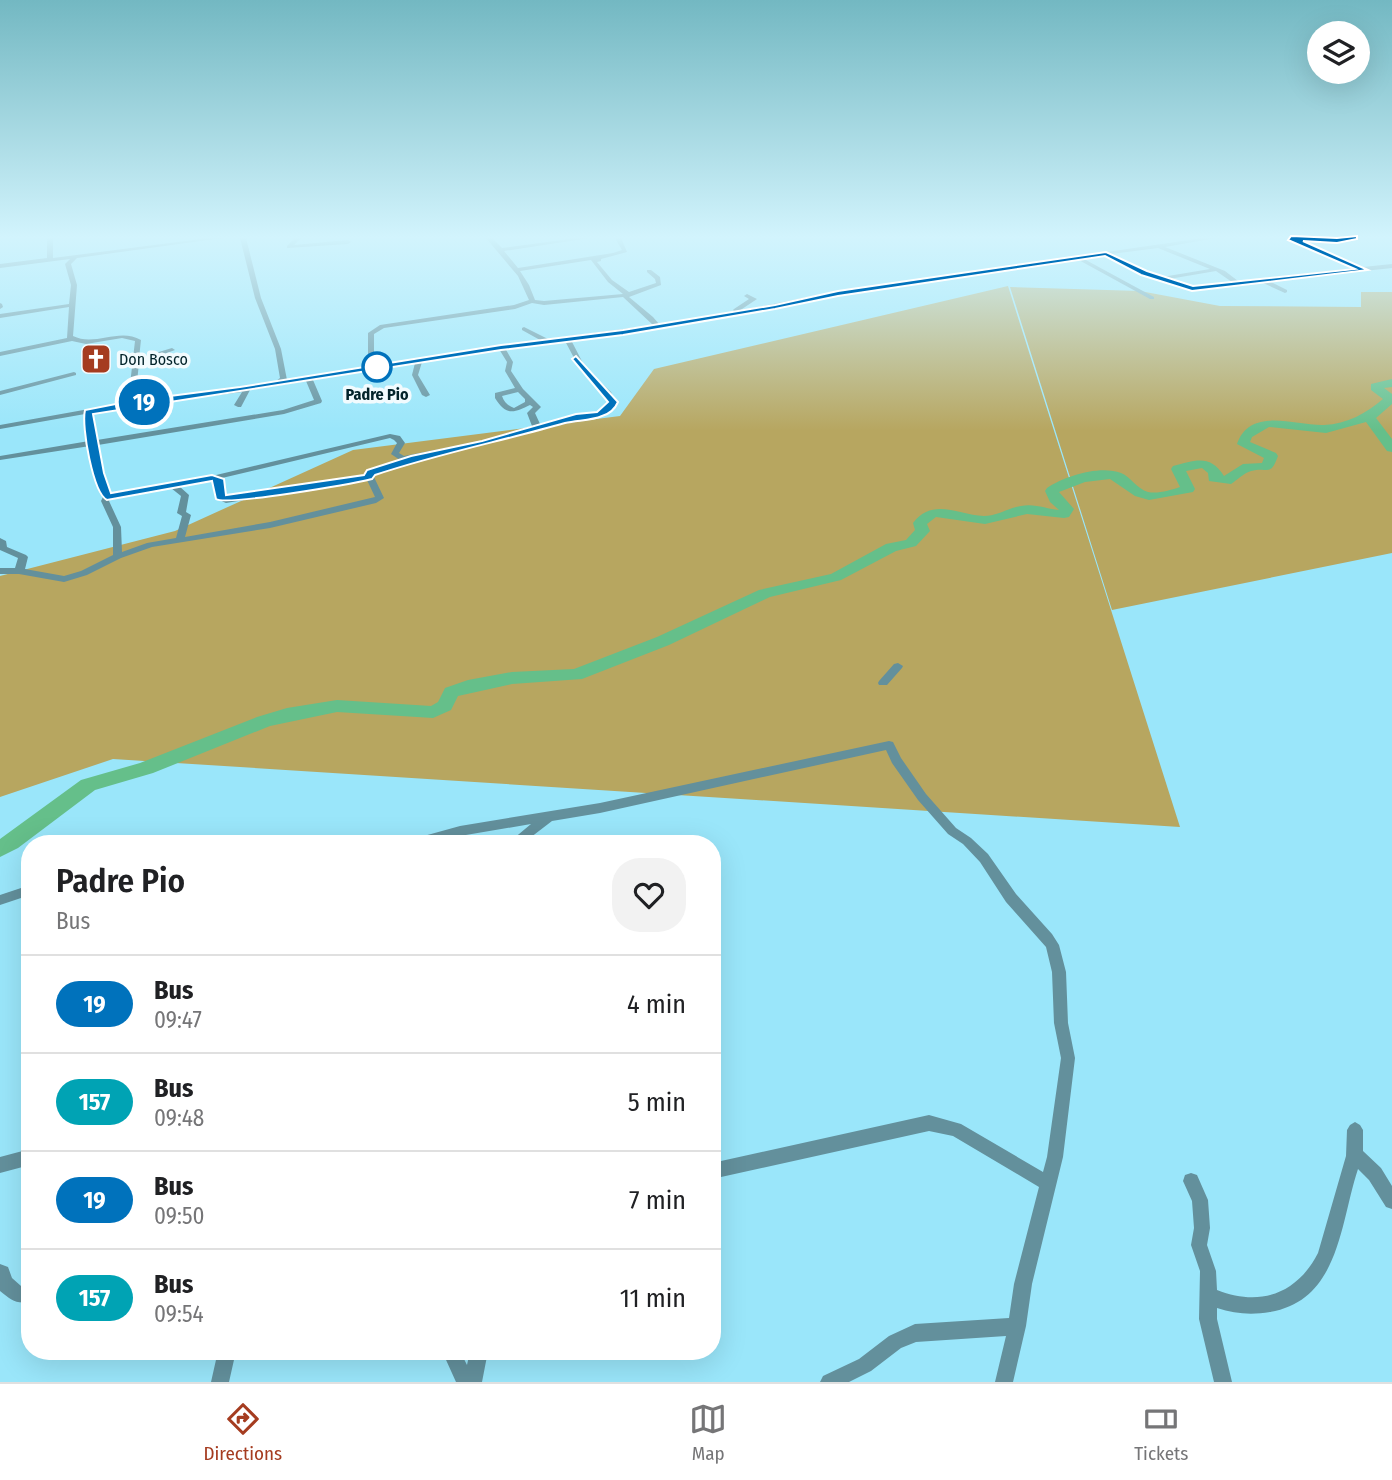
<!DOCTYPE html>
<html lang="en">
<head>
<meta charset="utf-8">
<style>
	:root { --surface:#fff; --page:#f2f2f2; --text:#202124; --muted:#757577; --line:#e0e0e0; --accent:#a53c20 }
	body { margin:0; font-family:"Fira Sans Condensed",sans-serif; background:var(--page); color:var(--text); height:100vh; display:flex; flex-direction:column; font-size:26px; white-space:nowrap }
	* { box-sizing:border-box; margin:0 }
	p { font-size:23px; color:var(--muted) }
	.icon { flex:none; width:38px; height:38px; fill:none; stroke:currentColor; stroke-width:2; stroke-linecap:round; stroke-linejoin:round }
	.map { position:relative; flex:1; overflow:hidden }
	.drawer { position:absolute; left:21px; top:835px; width:700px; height:525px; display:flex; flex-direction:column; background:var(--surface); border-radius:28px; box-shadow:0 7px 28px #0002 }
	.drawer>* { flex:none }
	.badge { padding:0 14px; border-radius:23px; font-size:24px; line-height:46px }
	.buttons { position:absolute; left:1307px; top:21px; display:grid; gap:14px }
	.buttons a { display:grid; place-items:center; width:63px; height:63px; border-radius:50%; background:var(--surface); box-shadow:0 7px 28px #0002; font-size:35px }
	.map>.badge { position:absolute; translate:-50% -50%; box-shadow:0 0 0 4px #fff }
	.round { display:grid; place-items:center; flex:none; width:74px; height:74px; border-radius:28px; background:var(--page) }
	.overview { display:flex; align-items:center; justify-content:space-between; height:119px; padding:0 35px }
	h1 { font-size:33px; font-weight:600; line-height:52px }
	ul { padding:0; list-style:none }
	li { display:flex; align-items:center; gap:21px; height:98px; padding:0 35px; border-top:2px solid var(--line) }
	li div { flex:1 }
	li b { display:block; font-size:26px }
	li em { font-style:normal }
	li .badge { min-width:77px; font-weight:700; text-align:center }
	.tabs { display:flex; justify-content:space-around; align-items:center; height:98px; border-top:2px solid var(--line); background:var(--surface); font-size:19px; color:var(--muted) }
	.tabs a { display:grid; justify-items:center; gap:4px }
	.tabs .active { color:var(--accent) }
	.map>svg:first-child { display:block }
	.green { fill:#b7a660 }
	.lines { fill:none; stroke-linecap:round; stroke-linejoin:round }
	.river { fill:#65bf8a; fill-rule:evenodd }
	.minor { fill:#63909c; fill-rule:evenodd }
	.line { fill:#0072bc; stroke:#fff; stroke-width:2 }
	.stop-dot { fill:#fff; stroke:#0072bc; stroke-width:3.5 }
	.labels { text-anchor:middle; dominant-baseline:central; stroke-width:7; stroke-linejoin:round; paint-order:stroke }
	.far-poi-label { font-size:16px; fill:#02232a; stroke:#f2fbfe; text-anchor:start }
	.far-stop-label { font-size:16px; font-weight:bold; fill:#02232a; stroke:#f2fbfe }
</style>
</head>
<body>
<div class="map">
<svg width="1392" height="1382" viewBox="0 0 1392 1382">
	<rect width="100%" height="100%" fill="#9ae6fa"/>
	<path class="green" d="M1008,286L1180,827L113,759L0,797V576L175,531L353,450L620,416L654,369Z
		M1010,287L1140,291L1220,306L1361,307V292H1392V553L1112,610Z"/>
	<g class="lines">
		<path class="river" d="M1392,379V387L1384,388L1392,394V404L1376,418L1392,439V452L1387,451L1366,422L1326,433L1269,427L1252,437L1250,442L1276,453L1278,456C1270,478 1268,466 1251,471C1244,473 1237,480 1231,484L1209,481L1208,473L1202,468L1186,471L1195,489L1193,492L1149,500L1135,496L1110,479L1085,482L1059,492L1074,509L1069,517L1064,518L1027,514L985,524L936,517L927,524L930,531L916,546L896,551L841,580L770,597L669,645L582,679L512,684L458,696L451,710L433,718L337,712L270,726L153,773L95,790L18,848L0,857V839L81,780L140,763L257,717L287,708L337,700L431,706L438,702L445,688L468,680L512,672L574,669L657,637L759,590L831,574L886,544L906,540L915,530L913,523C933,497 958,515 984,516C997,516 1008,508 1021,506C1034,503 1047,509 1059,510L1050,502L1045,491L1047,488C1065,476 1100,465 1121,473C1131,477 1137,489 1148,492C1158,494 1171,490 1180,487L1171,469L1173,466C1197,459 1211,455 1224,476L1243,464L1262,463L1264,458L1237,444C1250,406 1295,426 1324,425C1347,424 1367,413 1383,399L1371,390V384Z"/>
		<path class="minor" d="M47,238H53V258L209,238H222L77,258L71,264L77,285L73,336C95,347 119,327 141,340L139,358L172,348L175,350L139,363L135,401L240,388L275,382L280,378L275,349L255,298L240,238H246L261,298L281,349L287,380L368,367V333L380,325L514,305L529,300L518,276L486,238H492L502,248L577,238H589L504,251L518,268L613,253L622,250L615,238H621L627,252L601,259V261L597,262L612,280L629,292L656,283L655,279L647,272V270H651L660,277L661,285L629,297L653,317L659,324L735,312L733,310L734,309L749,299L744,296L747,294L757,299L739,311L838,291L1203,238H1215L1165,247L1225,271L1238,281L1355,268L1289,240L1290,238L1297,239L1298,238L1337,239L1358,238L1337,243L1300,241L1363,267L1392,264V268L1269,281L1287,290V292L1285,293L1261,282L1192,290L1142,274L1105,255L1084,259L1154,297V299H1150L1077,259L838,295L775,309L657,329L571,340L586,369L611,392L617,405L600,417L539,429L483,445L413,459L412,462L373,475L384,498L376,503L270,528L152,547L121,558L87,575L64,582L19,574H0V568H15L18,558L0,550V538L6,541L7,547L26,555L28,557L25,569L64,576L81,571L113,555V527L101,501L103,497L94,473L90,446L0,460V456L89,441L85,414L0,429V425L128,402L135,341L122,338L86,344L72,341L0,356V352L67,338L69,307L0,318V314L69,304L71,285L65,264L70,259L0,268V264L47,258ZM1158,248L1210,269L1162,277L1146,272L1111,254ZM591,260L608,282L623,294L544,301L535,300L529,285L520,271ZM1216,271L1232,282L1192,286L1169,279ZM623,297L653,325L548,339L524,327L522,328V330L540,340L374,366V334L384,328L515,309L532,303L544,305ZM565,341L581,371L605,395L609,404L595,413L540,424L535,413L541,407L523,389L511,371L513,362L505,348ZM499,349L507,362L505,371L515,388L495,393V398C506,416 514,413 530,405L533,407L527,413L532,426L482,441L404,456L399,453L405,443L400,436L390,434L212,476L110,494L102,473L98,445L284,414L321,403L322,401L313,380L415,363L412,375L422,395L426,397L430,395L418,375L422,362ZM306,381L314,400L283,410L97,440L93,413L131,406L242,392L234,405L238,407H241L250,390ZM518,392L525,399V402L514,408C508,406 504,402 502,396ZM390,438L394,440L397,443L391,454L400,460L365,472V475L225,497L222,478ZM212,480L215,481L217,499L226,503L367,480L375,497L270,522L185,537L191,515L186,512L189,495L179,486ZM171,488L181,496L177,513L182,516L176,538L147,543L122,552L121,527L109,501L110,499Z
			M295,238H301L294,245L348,240L351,242L348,244L287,248V246Z
			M0,303L2,304L3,307L0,309Z
			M74,372L76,373V375L0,395V391Z
			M898,663L903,666L902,668L887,685H879L878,683L879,681L894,664Z
			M889,741L893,742L901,758L926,794L956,828L971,838L988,854L1016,894L1052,934L1059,945L1066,972L1068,1023L1075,1058L1063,1157L1032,1284L1026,1326L1013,1382H995L1006,1336L916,1342L901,1348L871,1371L849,1382H820L823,1376L859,1359L889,1336L915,1324L1009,1318L1014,1284L1039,1187L953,1136L929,1131L712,1179V1163L929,1115L961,1124L1043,1172L1047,1157L1061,1058L1054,1023L1052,972L1046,947L1006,902L980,862L963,844L948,834L918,800L892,763L886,750L600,813L552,821L522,844H507L531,824L460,836L432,844H407L409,841L413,839L460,826L600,803Z
			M30,885V895L0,905V895Z
			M1355,1122L1360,1125L1363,1130V1151L1381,1168L1392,1186V1209L1386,1207L1369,1180L1358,1169C1340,1223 1340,1300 1270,1312C1252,1315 1235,1314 1217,1308V1319L1232,1382H1214L1199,1319L1200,1271L1191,1245L1194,1228L1192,1201L1183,1181L1185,1175L1191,1173L1197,1175L1208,1200L1210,1228L1207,1245L1216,1271L1217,1290C1260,1307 1297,1294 1318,1253L1346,1156L1347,1130L1350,1125Z
			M30,1149V1165L0,1173V1157Z
			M0,1264L8,1267L12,1278L21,1286L30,1284V1302C14,1304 12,1300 0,1291Z
			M218,1351H236L229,1382H211Z
			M442,1351H460L467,1365L470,1351H488L482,1382H456Z"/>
	</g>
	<linearGradient id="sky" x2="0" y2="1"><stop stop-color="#73b8c2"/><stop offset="0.55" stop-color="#d2f4fd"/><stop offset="1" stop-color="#d2f4fd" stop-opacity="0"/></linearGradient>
	<rect width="1392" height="431" fill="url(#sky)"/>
	<path class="line" d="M1291,236L1337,238L1357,236V239L1337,243L1303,241L1368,270L1192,291L1141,275L1105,256L838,296L775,309L623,335L501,350L93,414L104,473L111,493L212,475L224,479L226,495L364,475L367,470L411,456L482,441L576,414L597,412L608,402L572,359L576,356L618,402C615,409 609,414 602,416C591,421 577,420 565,423C502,441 437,454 375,475L372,479C352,484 226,506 216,499L212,481L107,500C93,493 81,426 85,410L131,401L240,387L501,345L623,330L775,305L838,291L1106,252L1147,271L1193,286L1355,269L1288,240Z"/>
	<defs>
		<g id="church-square" transform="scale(1.575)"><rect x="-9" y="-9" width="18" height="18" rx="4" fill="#a53c20" stroke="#f2fbfe"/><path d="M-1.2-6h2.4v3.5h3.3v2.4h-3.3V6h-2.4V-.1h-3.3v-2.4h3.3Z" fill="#fff"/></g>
	</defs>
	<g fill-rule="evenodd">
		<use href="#church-square" x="96" y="359"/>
	</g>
	<circle class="stop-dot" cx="377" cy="367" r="14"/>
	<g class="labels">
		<g class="far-poi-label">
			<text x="119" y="359">Don Bosco</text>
		</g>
		<g class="far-stop-label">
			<text x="377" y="394">Padre Pio</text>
		</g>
	</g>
</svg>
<div class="buttons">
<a><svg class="icon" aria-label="layers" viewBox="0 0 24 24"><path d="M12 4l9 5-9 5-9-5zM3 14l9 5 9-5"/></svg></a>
</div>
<b class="badge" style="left:144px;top:402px;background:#0072bc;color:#fff">19</b>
<section class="drawer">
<div class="overview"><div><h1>Padre Pio</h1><p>Bus</p></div><a class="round"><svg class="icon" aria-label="heart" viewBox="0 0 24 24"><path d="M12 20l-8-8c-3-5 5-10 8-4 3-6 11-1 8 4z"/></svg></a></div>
<ul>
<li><span class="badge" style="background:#0072bc;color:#fff">19</span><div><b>Bus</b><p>09:47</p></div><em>4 min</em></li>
<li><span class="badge" style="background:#00a3b4;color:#fff">157</span><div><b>Bus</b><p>09:48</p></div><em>5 min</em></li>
<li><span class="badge" style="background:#0072bc;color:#fff">19</span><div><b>Bus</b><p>09:50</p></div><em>7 min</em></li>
<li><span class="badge" style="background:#00a3b4;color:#fff">157</span><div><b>Bus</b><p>09:54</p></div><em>11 min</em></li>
</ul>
</section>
</div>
<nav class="tabs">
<a class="active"><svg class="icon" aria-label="directions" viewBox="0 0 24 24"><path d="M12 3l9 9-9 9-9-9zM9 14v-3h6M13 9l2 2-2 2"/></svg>Directions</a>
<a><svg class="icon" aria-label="map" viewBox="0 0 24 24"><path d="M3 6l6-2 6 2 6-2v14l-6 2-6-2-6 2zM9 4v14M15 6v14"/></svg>Map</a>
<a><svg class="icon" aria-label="tickets" viewBox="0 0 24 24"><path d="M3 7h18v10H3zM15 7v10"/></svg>Tickets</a>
</nav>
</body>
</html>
